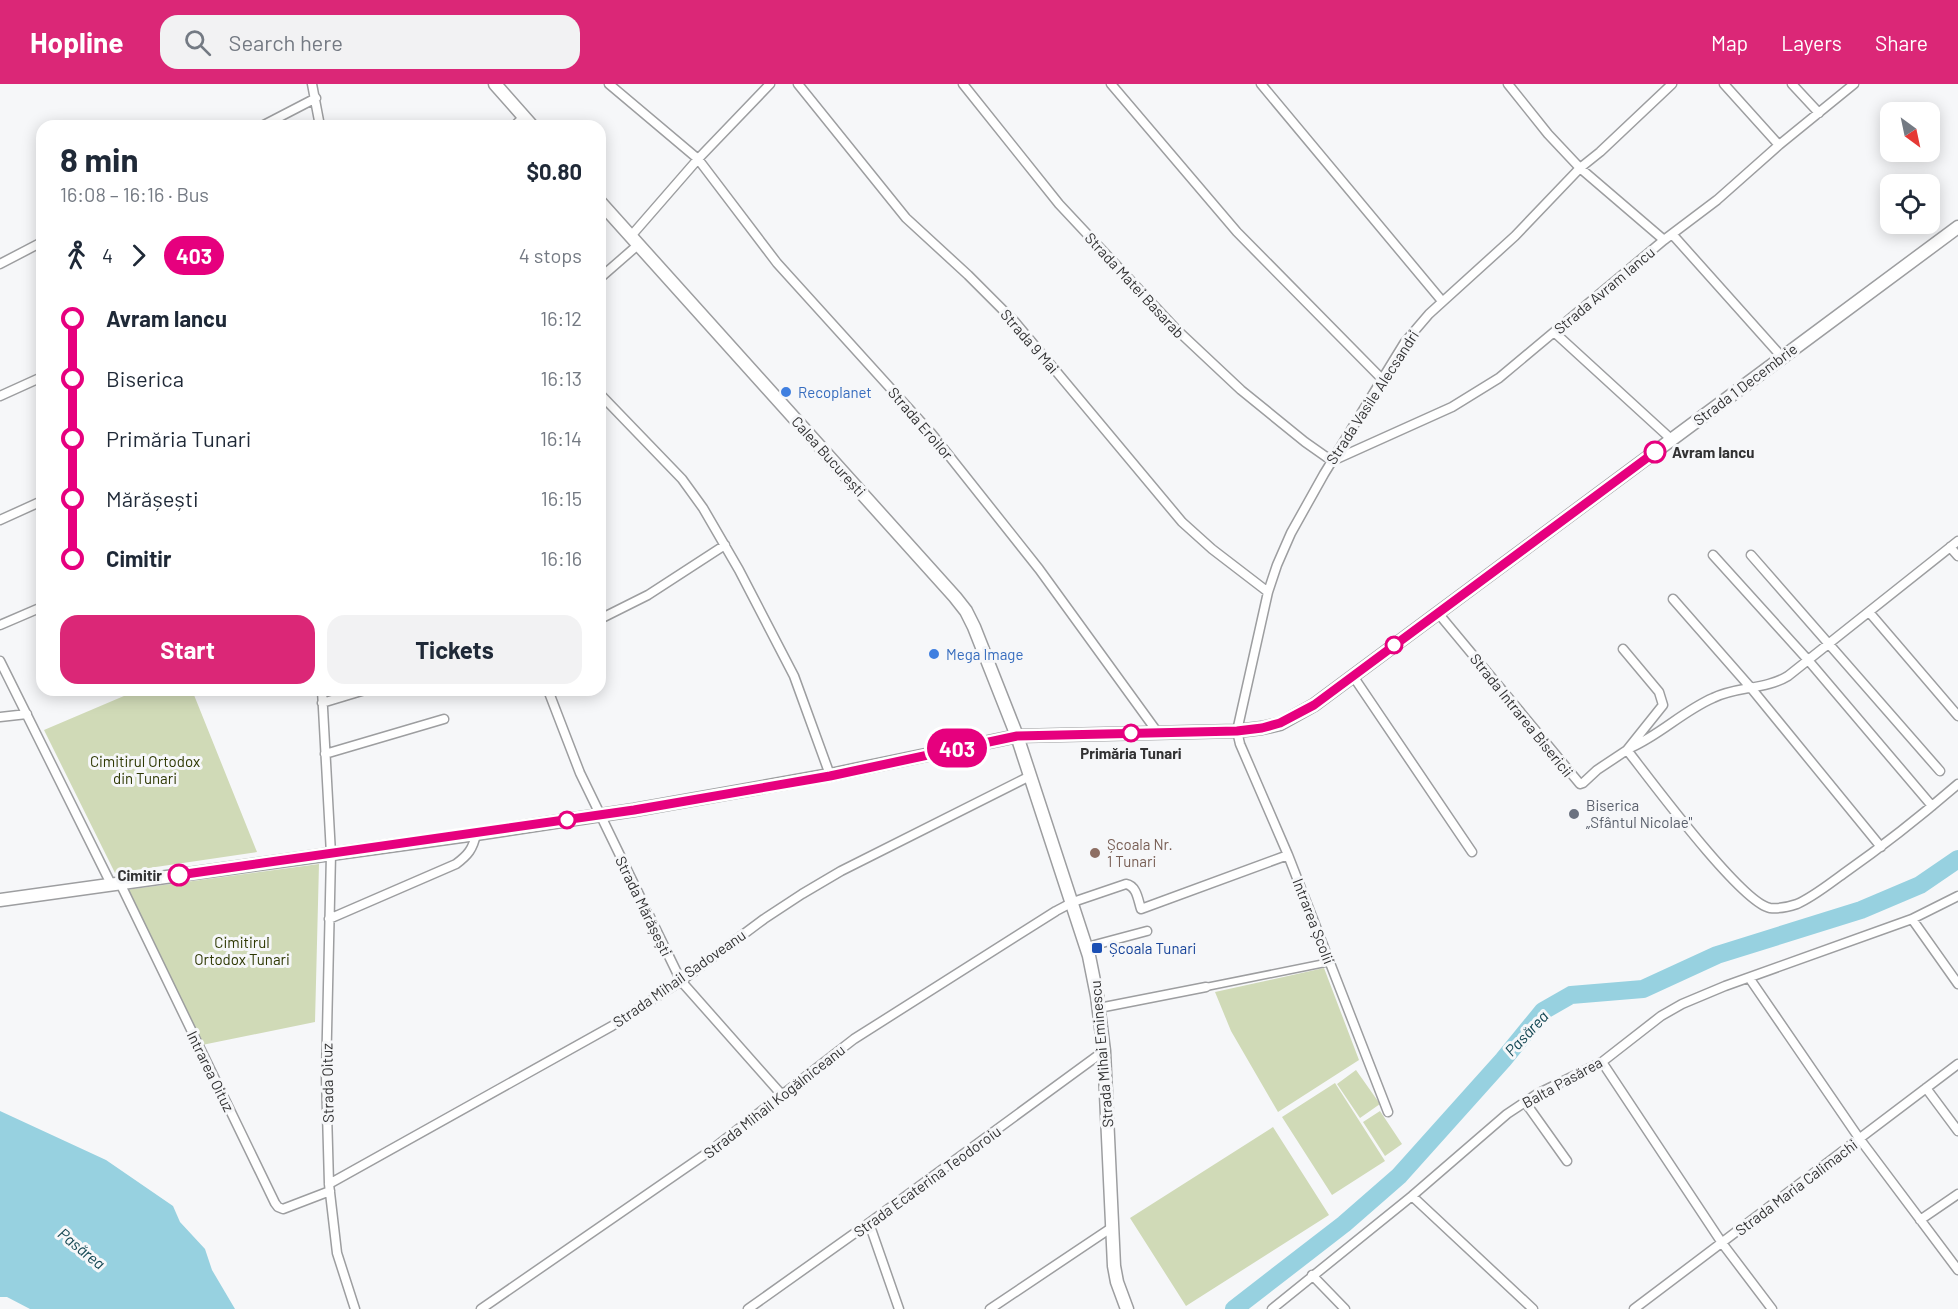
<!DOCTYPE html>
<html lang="en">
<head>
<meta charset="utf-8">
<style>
	:root { --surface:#fff; --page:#f2f2f3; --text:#1f2937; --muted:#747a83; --accent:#db2777 }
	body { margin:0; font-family:Barlow,sans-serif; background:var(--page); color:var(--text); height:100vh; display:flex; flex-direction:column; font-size:22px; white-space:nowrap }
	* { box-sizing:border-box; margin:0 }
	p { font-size:20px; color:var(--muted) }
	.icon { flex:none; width:33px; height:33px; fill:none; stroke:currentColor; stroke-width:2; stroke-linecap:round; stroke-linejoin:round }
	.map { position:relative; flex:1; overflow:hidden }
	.details { position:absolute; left:36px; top:36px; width:570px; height:576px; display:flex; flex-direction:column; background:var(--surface); border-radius:18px; box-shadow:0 3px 15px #0003 }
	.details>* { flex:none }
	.badge { padding:0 12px; border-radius:20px; font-size:21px; line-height:39px }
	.needle { width:39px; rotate:147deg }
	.tools { position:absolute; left:1880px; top:18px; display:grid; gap:12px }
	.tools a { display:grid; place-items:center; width:60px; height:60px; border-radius:12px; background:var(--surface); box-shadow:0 3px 15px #0003; font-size:30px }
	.map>.badge { position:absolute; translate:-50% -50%; box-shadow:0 0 0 3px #fff }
	.legs { display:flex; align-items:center; gap:9px; height:66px; padding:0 24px; font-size:20px }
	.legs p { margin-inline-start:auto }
	.headline { display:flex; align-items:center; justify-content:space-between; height:102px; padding:0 24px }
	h1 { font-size:33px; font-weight:700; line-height:45px }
	.primary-button { display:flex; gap:12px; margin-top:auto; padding:12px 24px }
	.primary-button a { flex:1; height:69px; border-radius:18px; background:var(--accent); color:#fff; font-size:24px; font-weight:700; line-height:69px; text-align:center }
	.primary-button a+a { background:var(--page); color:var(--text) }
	ul { padding:0 24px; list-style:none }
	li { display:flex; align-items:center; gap:21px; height:60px; font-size:22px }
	li i { display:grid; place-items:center; width:9px; height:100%; margin:0 8px; background:currentColor }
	li i::after { content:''; width:15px; height:15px; margin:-8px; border:4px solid; border-radius:50%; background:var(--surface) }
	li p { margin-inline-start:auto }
	li:first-child i { background:linear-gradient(#0000 50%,currentColor 0) }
	li:last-child i { background:linear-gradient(currentColor 50%,#0000 0) }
	header { display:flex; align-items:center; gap:36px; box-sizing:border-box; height:84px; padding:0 30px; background:var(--accent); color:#fff }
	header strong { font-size:28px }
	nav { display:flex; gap:33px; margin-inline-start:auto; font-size:21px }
	.search { width:420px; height:54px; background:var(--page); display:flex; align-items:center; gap:15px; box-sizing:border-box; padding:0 21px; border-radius:18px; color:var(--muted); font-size:22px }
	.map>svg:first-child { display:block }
	.green { fill:#d0dab7 }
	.water { fill:#97d1e0 }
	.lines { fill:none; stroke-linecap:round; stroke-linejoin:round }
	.river { stroke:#97d1e0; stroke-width:18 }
	.pedestrian-casing { stroke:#9d9ea0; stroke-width:9 }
	.minor-casing { stroke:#9d9ea0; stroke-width:11 }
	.secondary-casing { stroke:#9d9ea0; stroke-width:15 }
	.pedestrian { stroke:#fff; stroke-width:6 }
	.minor { stroke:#fff; stroke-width:8 }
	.secondary { stroke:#fff; stroke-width:12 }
	.line-1-casing { stroke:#fff; stroke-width:14 }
	.line-1 { stroke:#e6007e; stroke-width:9 }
	.shop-dot { fill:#3f7fe0; stroke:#f6f7f9; stroke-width:2 }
	.stop-1-dot { fill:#fff; stroke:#e6007e; stroke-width:3 }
	.worship-dot { fill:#6b7280; stroke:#f6f7f9; stroke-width:2 }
	.education-dot { fill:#8d6e63; stroke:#f6f7f9; stroke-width:2 }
	.transit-dot { fill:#1a4fb4; stroke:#f6f7f9; stroke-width:2 }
	.labels { text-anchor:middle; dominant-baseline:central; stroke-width:6; stroke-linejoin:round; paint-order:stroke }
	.street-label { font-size:15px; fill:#323233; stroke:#f6f7f9 }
	.shop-label { font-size:15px; fill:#366cbe; stroke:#f6f7f9; text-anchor:start }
	.stop-label { font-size:15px; font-weight:bold; fill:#323233; stroke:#f6f7f9; text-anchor:start }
	.park-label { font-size:15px; fill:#2e3803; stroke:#f6f7f9 }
	.worship-label { font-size:15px; fill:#5b616d; stroke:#f6f7f9; text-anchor:start }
	.education-label { font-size:15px; fill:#785e54; stroke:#f6f7f9; text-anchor:start }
	.transit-label { font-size:15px; fill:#164399; stroke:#f6f7f9; text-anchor:start }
	.water-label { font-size:16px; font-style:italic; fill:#134652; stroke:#f6f7f9 }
</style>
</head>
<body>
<header>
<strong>Hopline</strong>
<div class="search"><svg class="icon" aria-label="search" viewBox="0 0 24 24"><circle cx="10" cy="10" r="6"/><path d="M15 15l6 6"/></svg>Search here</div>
<nav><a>Map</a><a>Layers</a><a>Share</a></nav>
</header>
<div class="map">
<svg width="1958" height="1225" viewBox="0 0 1958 1225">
	<rect width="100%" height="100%" fill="#f6f7f9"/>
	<path class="green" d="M138,606H192L257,768L115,789L44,646Z
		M319,780L315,938L202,961L126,806Z
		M1324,884L1359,976L1278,1028L1231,947L1215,908Z
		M1356,986L1380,1020L1360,1034L1337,1000Z
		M1335,999L1385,1077L1332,1111L1282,1033Z
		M1380,1027L1402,1060L1385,1072L1363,1038Z
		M1273,1043L1329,1131L1186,1222L1130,1134Z"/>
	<path class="water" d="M0,1027L106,1076L173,1122L180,1138L205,1165L212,1186L235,1225H30L7,1213H0Z"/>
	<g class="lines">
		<path class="river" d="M1234,1225L1344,1140L1399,1092L1503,976L1543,927L1571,911L1643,905L1717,871L1861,826L1920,801L1958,775"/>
		<g class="pedestrian-casing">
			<path id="pedestrian" d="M1206,903L1330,878"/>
		</g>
		<g class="minor-casing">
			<path id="minor" d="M312,0L320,42
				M609,0L698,75L777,179L931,349L1039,485L1158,649
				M798,0L906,134L968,191L1015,238L1182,438L1212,465L1268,508
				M963,0L1059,120L1176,245L1241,306L1305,358L1332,377L1452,323L1499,294L1664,156L1717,116L1779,61L1854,0
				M1111,0L1237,148L1382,295
				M1261,0L1442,217
				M1508,0L1548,50L1580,84L1664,156
				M1724,0L1779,61
				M1792,0L1819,29
				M262,42L316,14
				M514,42L524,33
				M1672,150L1782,273
				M631,152L698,75L770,0
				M0,180L42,158
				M600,194L639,160
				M1554,248L1671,355
				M600,310L682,395L703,424L739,486L794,592L830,691
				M0,312L42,293
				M0,436L42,417
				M1950,463L1958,472
				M1713,471L1808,576L1932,722
				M1751,471L1940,687
				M1673,515L1751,604L1881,763
				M1869,528L1958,632
				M1438,529L1580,700L1583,699L1597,686L1627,666L1663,621L1659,608L1623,565
				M600,535L648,511L725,461
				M0,541L42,523
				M0,577L111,800
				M1353,592L1472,768
				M322,606L331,770L326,992L329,1100L337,1169L355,1225
				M548,606L580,689L681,897L782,1011
				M322,619L365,606
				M0,633L27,630
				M1630,664C1660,651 1683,627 1713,614C1737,602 1765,606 1788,592L1958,457
				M1627,666C1649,694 1741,819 1770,824C1779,825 1788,823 1797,820C1813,813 1829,800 1843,790C1883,762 1921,732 1958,700
				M325,670L444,635
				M120,799L275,1119L278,1123L283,1125L330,1107
				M329,835L456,780C468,771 473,765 476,750
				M1912,835L1958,900
				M1087,863L1147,847
				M1750,895L1859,1054L1958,1186
				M1099,924L1206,903
				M1602,978L1722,1159L1772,1225
				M1926,1004L1958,1047
				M1525,1018L1567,1077
				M1388,1028L1288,771L1240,660L1237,647L1268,508L1277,481L1291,449L1324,390L1405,258L1429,230L1515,152L1580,84L1600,68L1672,0
				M329,1100L612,942L681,897L764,835L802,810L841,787L1030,692
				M1412,1112L1533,1225
				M1920,1136L1958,1110
				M869,1139L899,1225
				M1312,1191L1345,1225
				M481,1225L710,1067L854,955L1056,827L1073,818L1126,800C1137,802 1138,816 1141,825L1288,771
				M748,1225L869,1139L1104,967
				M990,1225L1111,1144
				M1272,1225L1412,1112L1507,1030L1537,1010L1602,978L1661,932L1682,920L1725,902L1912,835L1958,812
				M1634,1225L1958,980"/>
		</g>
		<g class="secondary-casing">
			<path id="secondary" d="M495,0L532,42
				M600,118L955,513L966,527L974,543L1017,652L1089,872L1097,912L1104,967L1114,1182L1117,1198L1127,1225
				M0,816L476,750L634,726L830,691L1017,652L1237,647L1262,644L1280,640L1314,621L1958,143"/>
		</g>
		<use href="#pedestrian" class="pedestrian"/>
		<use href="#minor" class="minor"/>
		<use href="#secondary" class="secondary"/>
	</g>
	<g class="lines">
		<g class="line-1-casing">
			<path id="line-1" d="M179,791L634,726L830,692L1017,652L1237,647L1262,644L1280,639L1314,621L1655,368"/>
		</g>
		<use href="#line-1" class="line-1"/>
	</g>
	<g class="shop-dot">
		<circle cx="786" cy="308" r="6"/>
		<circle cx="934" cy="570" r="6"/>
	</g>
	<g class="stop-1-dot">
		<circle cx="1655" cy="368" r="10"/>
		<circle cx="1394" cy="561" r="8"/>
		<circle cx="1131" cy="649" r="8"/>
		<circle cx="567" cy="736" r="8"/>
		<circle cx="179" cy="791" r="10"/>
	</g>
	<circle class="worship-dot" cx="1574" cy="730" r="6"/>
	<circle class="education-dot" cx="1095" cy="769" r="6"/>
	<rect class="transit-dot" x="1091" y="858" width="12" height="12" rx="3"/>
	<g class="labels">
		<g class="street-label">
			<text transform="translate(1135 201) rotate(47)">Strada Matei Basarab</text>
			<text transform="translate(1604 206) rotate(-40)">Strada Avram Iancu</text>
			<text transform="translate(1030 257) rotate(49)">Strada 9 Mai</text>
			<text transform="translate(1745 300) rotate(-37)">Strada 1 Decembrie</text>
			<text transform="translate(1372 313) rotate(-57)">Strada Vasile Alecsandri</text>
			<text transform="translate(921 339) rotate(49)">Strada Eroilor</text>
			<text transform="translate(829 372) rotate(48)">Calea București</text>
			<text transform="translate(1522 631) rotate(51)">Strada Intrarea Bisericii</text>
			<text transform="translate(644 822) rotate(64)">Strada Mărășești</text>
			<text transform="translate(1314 837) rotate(69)">Intrarea Școlii</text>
			<text transform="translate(679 894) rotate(-35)">Strada Mihail Sadoveanu</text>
			<text transform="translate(1101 970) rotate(-95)">Strada Mihai Eminescu</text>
			<text transform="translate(211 987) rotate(64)">Intrarea Oituz</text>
			<text transform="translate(1562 998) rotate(-29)">Balta Pasărea</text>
			<text transform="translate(327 999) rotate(-91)">Strada Oituz</text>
			<text transform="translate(774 1017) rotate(-38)">Strada Mihail Kogălniceanu</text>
			<text transform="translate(927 1097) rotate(-36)">Strada Ecaterina Teodoroiu</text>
			<text transform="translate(1796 1103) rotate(-37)">Strada Maria Calimachi</text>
		</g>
		<g class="shop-label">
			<text x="798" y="308">Recoplanet</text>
			<text x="946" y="570">Mega Image</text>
		</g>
		<g class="stop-label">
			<text x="1672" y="368">Avram Iancu</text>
			<text x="1131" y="669" text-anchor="middle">Primăria Tunari</text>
			<text x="162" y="791" text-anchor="end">Cimitir</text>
		</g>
		<g class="park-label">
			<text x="145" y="677">Cimitirul Ortodox<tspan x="145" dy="17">din Tunari</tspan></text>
			<text x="242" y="858">Cimitirul<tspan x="242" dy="17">Ortodox Tunari</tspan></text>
		</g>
		<g class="worship-label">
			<text x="1586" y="721">Biserica<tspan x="1586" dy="17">„Sfântul Nicolae"</tspan></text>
		</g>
		<g class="education-label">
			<text x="1107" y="760">Școala Nr.<tspan x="1107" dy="17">1 Tunari</tspan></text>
		</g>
		<g class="transit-label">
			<text x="1109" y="864">Școala Tunari</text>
		</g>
		<g class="water-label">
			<text transform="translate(1526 949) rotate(-47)">Pasărea</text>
			<text transform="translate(82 1164) rotate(39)">Pasărea</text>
		</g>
	</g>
</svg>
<div class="tools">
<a><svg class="needle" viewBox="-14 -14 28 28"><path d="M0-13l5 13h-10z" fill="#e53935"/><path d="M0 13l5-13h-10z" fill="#747a83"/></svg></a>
<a><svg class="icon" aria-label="locate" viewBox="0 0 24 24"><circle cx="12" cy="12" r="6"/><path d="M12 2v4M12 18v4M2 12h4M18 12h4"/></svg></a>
</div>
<b class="badge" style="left:957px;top:664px;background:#e6007e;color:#fff">403</b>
<section class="details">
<div class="headline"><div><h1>8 min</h1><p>16:08 – 16:16 · Bus</p></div><b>$0.80</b></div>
<div class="legs"><svg class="icon" aria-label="walk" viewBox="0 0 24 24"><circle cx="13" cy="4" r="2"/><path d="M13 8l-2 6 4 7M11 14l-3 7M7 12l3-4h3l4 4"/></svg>4<svg class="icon" aria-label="forward" viewBox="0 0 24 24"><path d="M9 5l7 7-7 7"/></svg><b class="badge" style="background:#e6007e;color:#fff">403</b><p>4 stops</p></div>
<ul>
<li><i style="color:#e6007e"></i><b>Avram Iancu</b><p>16:12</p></li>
<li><i style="color:#e6007e"></i><span>Biserica</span><p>16:13</p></li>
<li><i style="color:#e6007e"></i><span>Primăria Tunari</span><p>16:14</p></li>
<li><i style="color:#e6007e"></i><span>Mărășești</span><p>16:15</p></li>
<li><i style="color:#e6007e"></i><b>Cimitir</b><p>16:16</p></li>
</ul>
<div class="primary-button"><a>Start</a><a>Tickets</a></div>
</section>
</div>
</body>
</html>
